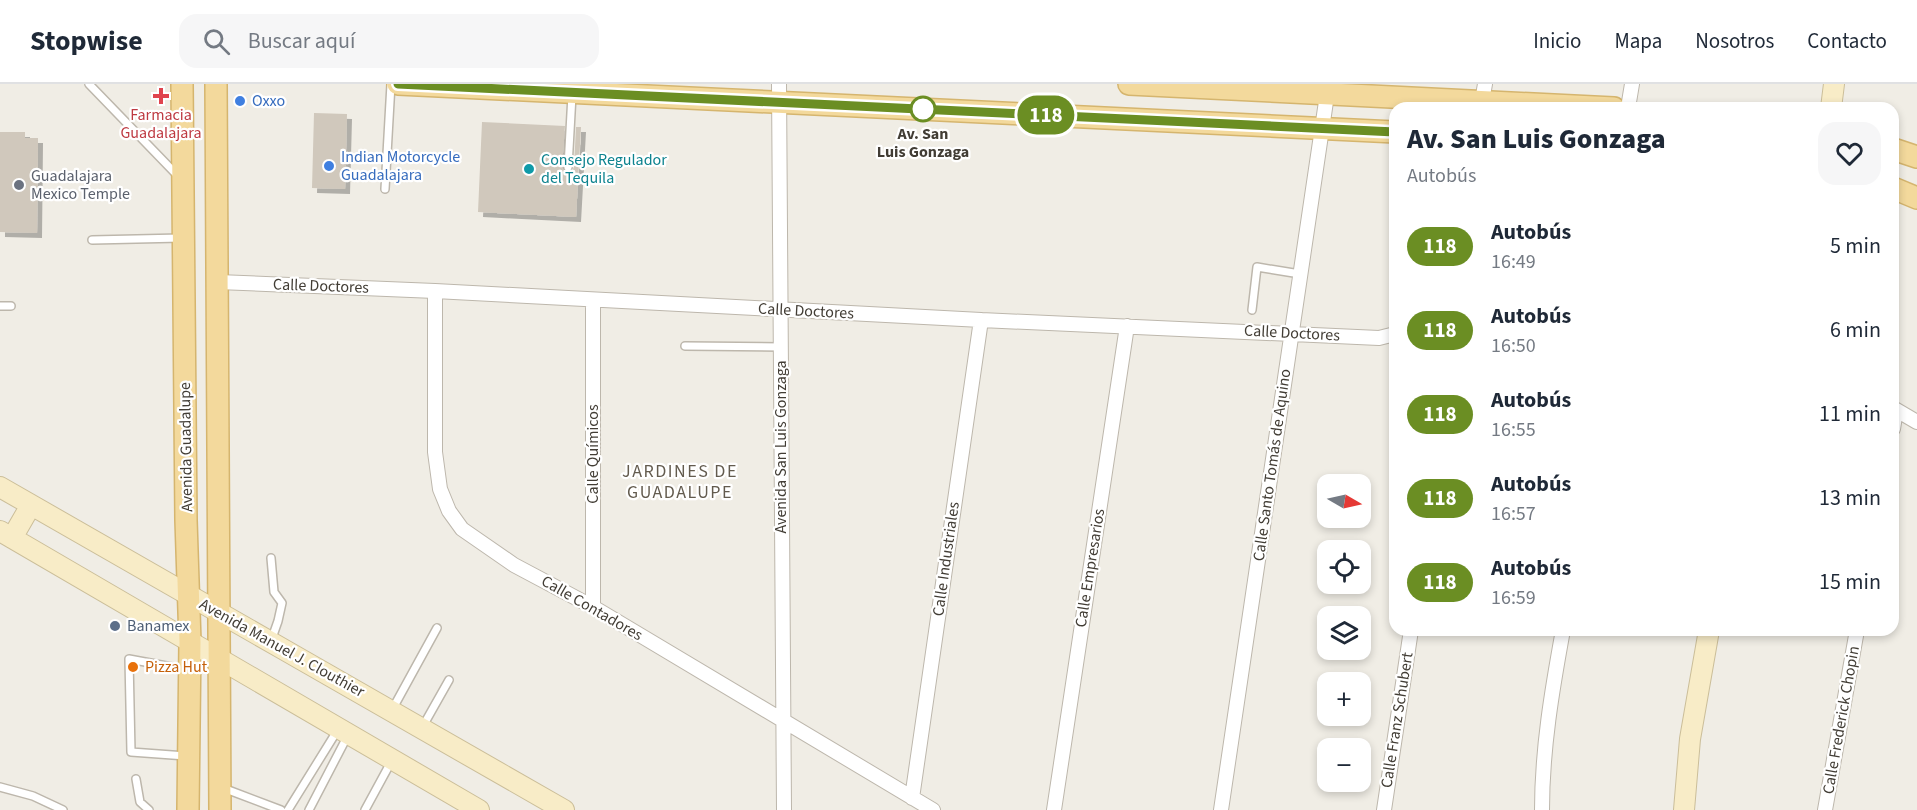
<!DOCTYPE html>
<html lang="es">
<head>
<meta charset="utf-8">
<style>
	:root { --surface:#fff; --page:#f6f6f7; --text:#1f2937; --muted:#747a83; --line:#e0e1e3 }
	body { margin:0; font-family:"Source Sans 3",sans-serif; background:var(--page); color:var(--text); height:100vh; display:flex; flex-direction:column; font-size:22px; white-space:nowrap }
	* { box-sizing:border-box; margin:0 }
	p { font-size:20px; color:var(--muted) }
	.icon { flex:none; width:33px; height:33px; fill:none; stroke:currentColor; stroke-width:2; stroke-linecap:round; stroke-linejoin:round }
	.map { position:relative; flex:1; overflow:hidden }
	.panel { position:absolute; left:1389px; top:18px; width:510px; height:534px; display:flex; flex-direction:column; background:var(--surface); border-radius:18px; box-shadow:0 3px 9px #0003 }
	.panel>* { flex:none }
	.badge { padding:0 12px; border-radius:20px; font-size:21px; line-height:39px }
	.needle { width:39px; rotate:99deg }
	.fabs { position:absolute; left:1317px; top:390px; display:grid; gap:12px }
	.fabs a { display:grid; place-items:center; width:54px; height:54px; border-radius:12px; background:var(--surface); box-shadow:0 3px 9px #0003; font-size:30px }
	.map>.badge { position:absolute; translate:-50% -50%; box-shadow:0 0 0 3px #fff }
	.round { display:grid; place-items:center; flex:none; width:63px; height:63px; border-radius:18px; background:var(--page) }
	.head { display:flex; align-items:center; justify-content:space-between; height:102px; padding:0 18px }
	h1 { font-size:28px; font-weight:800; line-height:45px }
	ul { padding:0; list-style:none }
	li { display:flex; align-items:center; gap:18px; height:84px; padding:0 18px }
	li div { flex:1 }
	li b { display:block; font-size:22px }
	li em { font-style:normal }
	li .badge { min-width:66px; font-weight:700; text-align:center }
	header { display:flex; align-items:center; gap:36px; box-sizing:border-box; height:84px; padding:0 30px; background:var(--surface); border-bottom:2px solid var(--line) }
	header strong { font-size:28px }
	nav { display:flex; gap:33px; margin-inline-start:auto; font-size:21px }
	.search { width:420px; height:54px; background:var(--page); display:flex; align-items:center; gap:15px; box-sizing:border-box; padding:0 21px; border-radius:18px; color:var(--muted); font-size:22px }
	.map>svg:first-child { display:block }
	.building { fill:#d0c8bc; filter:url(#shadow) }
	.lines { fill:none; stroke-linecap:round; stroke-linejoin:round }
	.lane-casing { stroke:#bdb7ac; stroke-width:10 }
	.street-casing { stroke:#bdb7ac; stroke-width:16 }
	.secondary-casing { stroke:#cbbe99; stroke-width:22 }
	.primary-casing { stroke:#d5b56e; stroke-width:24 }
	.lane { stroke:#fff; stroke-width:7 }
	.street { stroke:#fff; stroke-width:14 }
	.secondary { stroke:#f8ecc7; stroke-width:20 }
	.primary { stroke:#f3d99c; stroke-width:21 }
	.line-casing { stroke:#fff; stroke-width:14 }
	.line { stroke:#6b8e23; stroke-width:9 }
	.health-dot { fill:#e0444e; stroke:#fff; stroke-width:2 }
	.shop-dot { fill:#3f7fe0; stroke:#fff; stroke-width:2 }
	.stop-dot { fill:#fff; stroke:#6b8e23; stroke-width:3 }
	.culture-dot { fill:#0f9aa8; stroke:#fff; stroke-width:2 }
	.worship-dot { fill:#6b7280; stroke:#fff; stroke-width:2 }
	.service-dot { fill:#5c6f8a; stroke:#fff; stroke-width:2 }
	.food-dot { fill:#e8710a; stroke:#fff; stroke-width:2 }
	.labels { text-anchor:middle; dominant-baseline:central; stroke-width:4.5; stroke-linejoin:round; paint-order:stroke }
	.shop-label { font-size:16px; fill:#366cbe; stroke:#fff; text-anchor:start }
	.health-label { font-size:16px; fill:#be3a42; stroke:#fff }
	.stop-label { font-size:16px; font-weight:bold; fill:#423d35; stroke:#fff }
	.culture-label { font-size:16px; fill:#0d838f; stroke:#fff; text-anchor:start }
	.worship-label { font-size:16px; fill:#5b616d; stroke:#fff; text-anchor:start }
	.street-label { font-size:16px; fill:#423d35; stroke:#fff }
	.service-label { font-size:16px; fill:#4e5e75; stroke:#fff; text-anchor:start }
	.food-label { font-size:16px; fill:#c56008; stroke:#fff; text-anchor:start }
	.neighbourhood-label { font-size:18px; letter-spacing:1.5px; fill:#635b4e; stroke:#fff }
</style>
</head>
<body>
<header>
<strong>Stopwise</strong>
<div class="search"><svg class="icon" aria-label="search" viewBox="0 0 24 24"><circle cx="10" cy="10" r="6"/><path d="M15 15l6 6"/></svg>Buscar aquí</div>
<nav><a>Inicio</a><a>Mapa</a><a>Nosotros</a><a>Contacto</a></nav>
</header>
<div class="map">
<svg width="1917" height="726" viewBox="0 0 1917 726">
	<defs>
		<filter id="shadow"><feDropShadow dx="5" dy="5" stdDeviation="0" flood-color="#0004"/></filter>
	</defs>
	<rect width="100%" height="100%" fill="#f0ede5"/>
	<path class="building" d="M314,29L347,30L345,105L312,104Z
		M482,38L565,42L562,83L564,87L568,89L572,87L574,83L576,43H581L576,133L478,128Z
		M0,48H25V54H38L37,149L0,148Z"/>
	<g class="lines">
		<g class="lane-casing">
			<path id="lane" d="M89,0L177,91
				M568,83L572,11
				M385,105L391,0
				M92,156L181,154
				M0,222H11
				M1252,226L1257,183L1300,190
				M685,262L781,263
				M271,474L274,508L282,519L278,537L271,557
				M392,626L437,544
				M423,642L449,596
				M186,672L131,668L129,575L188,586
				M136,695L140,718L149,726
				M0,703L33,712L63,726
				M223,704L281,726
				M288,726L337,647
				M309,726L347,653
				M365,726L391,678"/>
		</g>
		<g class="street-casing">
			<path id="street" d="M779,0L784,726
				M1482,17L1485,0
				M1628,24L1632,0
				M218,198L435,207L981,236L1379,254L1395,250
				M435,207V368L440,405L449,427L462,445L514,481L593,523L933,726
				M593,216V523
				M1893,324L1917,338
				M1893,345L1896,326
				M912,714L981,236
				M1054,726L1127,242
				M1221,726L1328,4
				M1384,726L1411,546
				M1542,726C1542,665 1552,606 1563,546
				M1825,726L1857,546"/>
		</g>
		<g class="secondary-casing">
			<path id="secondary" d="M1831,24L1834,0
				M0,403C188,511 376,618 564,726
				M0,447L479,726
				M12,454L31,421
				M1684,726L1690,655L1709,546"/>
		</g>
		<g class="primary-casing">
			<path id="primary" d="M182,0L186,436L190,558L188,726
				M216,0L220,726
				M398,0L1395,48
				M1129,0L1614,24
				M1893,65L1917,73
				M1893,104L1917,114"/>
		</g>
		<use href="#lane" class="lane"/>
		<use href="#street" class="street"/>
		<use href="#secondary" class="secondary"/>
		<use href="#primary" class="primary"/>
	</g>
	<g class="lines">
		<g class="line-casing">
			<path id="line" d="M398,0L1395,48"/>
		</g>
		<use href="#line" class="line"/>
	</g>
	<path class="health-dot" d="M158 3h6v6h6v6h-6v6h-6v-6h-6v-6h6z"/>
	<g class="shop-dot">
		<circle cx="240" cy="17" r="6"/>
		<circle cx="329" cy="82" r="6"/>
	</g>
	<circle class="stop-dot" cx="923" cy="25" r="12"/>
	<circle class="culture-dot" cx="529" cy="85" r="6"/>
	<circle class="worship-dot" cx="19" cy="101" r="6"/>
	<circle class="service-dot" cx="115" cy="542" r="6"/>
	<circle class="food-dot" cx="133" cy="583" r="6"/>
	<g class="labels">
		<g class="shop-label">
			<text x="252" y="17">Oxxo</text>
			<text x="341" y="73">Indian Motorcycle<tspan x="341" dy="18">Guadalajara</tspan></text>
		</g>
		<g class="health-label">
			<text x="161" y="31">Farmacia<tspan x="161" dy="18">Guadalajara</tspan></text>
		</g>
		<g class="stop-label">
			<text x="923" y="50">Av. San<tspan x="923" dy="18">Luis Gonzaga</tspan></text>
		</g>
		<g class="culture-label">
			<text x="541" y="76">Consejo Regulador<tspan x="541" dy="18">del Tequila</tspan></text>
		</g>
		<g class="worship-label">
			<text x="31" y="92">Guadalajara<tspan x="31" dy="18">Mexico Temple</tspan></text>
		</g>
		<g class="street-label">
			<text transform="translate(321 202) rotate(2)">Calle Doctores</text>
			<text transform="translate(806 227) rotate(3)">Calle Doctores</text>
			<text transform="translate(1292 249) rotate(3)">Calle Doctores</text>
			<text transform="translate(186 363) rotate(-91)">Avenida Guadalupe</text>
			<text transform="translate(781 363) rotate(-90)">Avenida San Luis Gonzaga</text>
			<text transform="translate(593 370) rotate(-90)">Calle Químicos</text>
			<text transform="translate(1272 381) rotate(-82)">Calle Santo Tomás de Aquino</text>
			<text transform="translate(946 475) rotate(-82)">Calle Industriales</text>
			<text transform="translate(1090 484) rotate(-81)">Calle Empresarios</text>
			<text transform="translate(592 524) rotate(30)">Calle Contadores</text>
			<text transform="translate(282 564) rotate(29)">Avenida Manuel J. Clouthier</text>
			<text transform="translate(1397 636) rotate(-81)">Calle Franz Schubert</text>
			<text transform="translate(1841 636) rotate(-80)">Calle Frederick Chopin</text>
		</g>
		<g class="service-label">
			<text x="127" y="542">Banamex</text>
		</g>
		<g class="food-label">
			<text x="145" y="583">Pizza Hut</text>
		</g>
		<g class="neighbourhood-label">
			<text x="680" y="387">JARDINES DE<tspan x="680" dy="21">GUADALUPE</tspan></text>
		</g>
	</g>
</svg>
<div class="fabs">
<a><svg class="needle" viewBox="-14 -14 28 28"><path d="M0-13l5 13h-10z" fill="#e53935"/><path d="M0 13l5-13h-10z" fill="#747a83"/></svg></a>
<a><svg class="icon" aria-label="locate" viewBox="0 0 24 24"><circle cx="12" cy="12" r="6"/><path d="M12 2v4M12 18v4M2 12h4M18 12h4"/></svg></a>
<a><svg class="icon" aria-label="layers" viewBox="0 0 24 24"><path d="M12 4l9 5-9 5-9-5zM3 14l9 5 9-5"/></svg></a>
<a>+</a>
<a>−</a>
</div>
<b class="badge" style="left:1046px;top:31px;background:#6b8e23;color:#fff">118</b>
<section class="panel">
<div class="head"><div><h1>Av. San Luis Gonzaga</h1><p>Autobús</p></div><a class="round"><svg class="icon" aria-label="heart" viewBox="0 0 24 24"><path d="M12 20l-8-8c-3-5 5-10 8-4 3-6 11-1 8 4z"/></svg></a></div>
<ul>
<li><span class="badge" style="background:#6b8e23;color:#fff">118</span><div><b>Autobús</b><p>16:49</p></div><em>5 min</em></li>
<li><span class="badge" style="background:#6b8e23;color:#fff">118</span><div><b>Autobús</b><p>16:50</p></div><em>6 min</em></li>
<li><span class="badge" style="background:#6b8e23;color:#fff">118</span><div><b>Autobús</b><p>16:55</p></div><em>11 min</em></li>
<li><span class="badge" style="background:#6b8e23;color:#fff">118</span><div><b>Autobús</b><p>16:57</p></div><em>13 min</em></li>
<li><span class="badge" style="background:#6b8e23;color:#fff">118</span><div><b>Autobús</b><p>16:59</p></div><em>15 min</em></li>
</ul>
</section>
</div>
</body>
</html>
